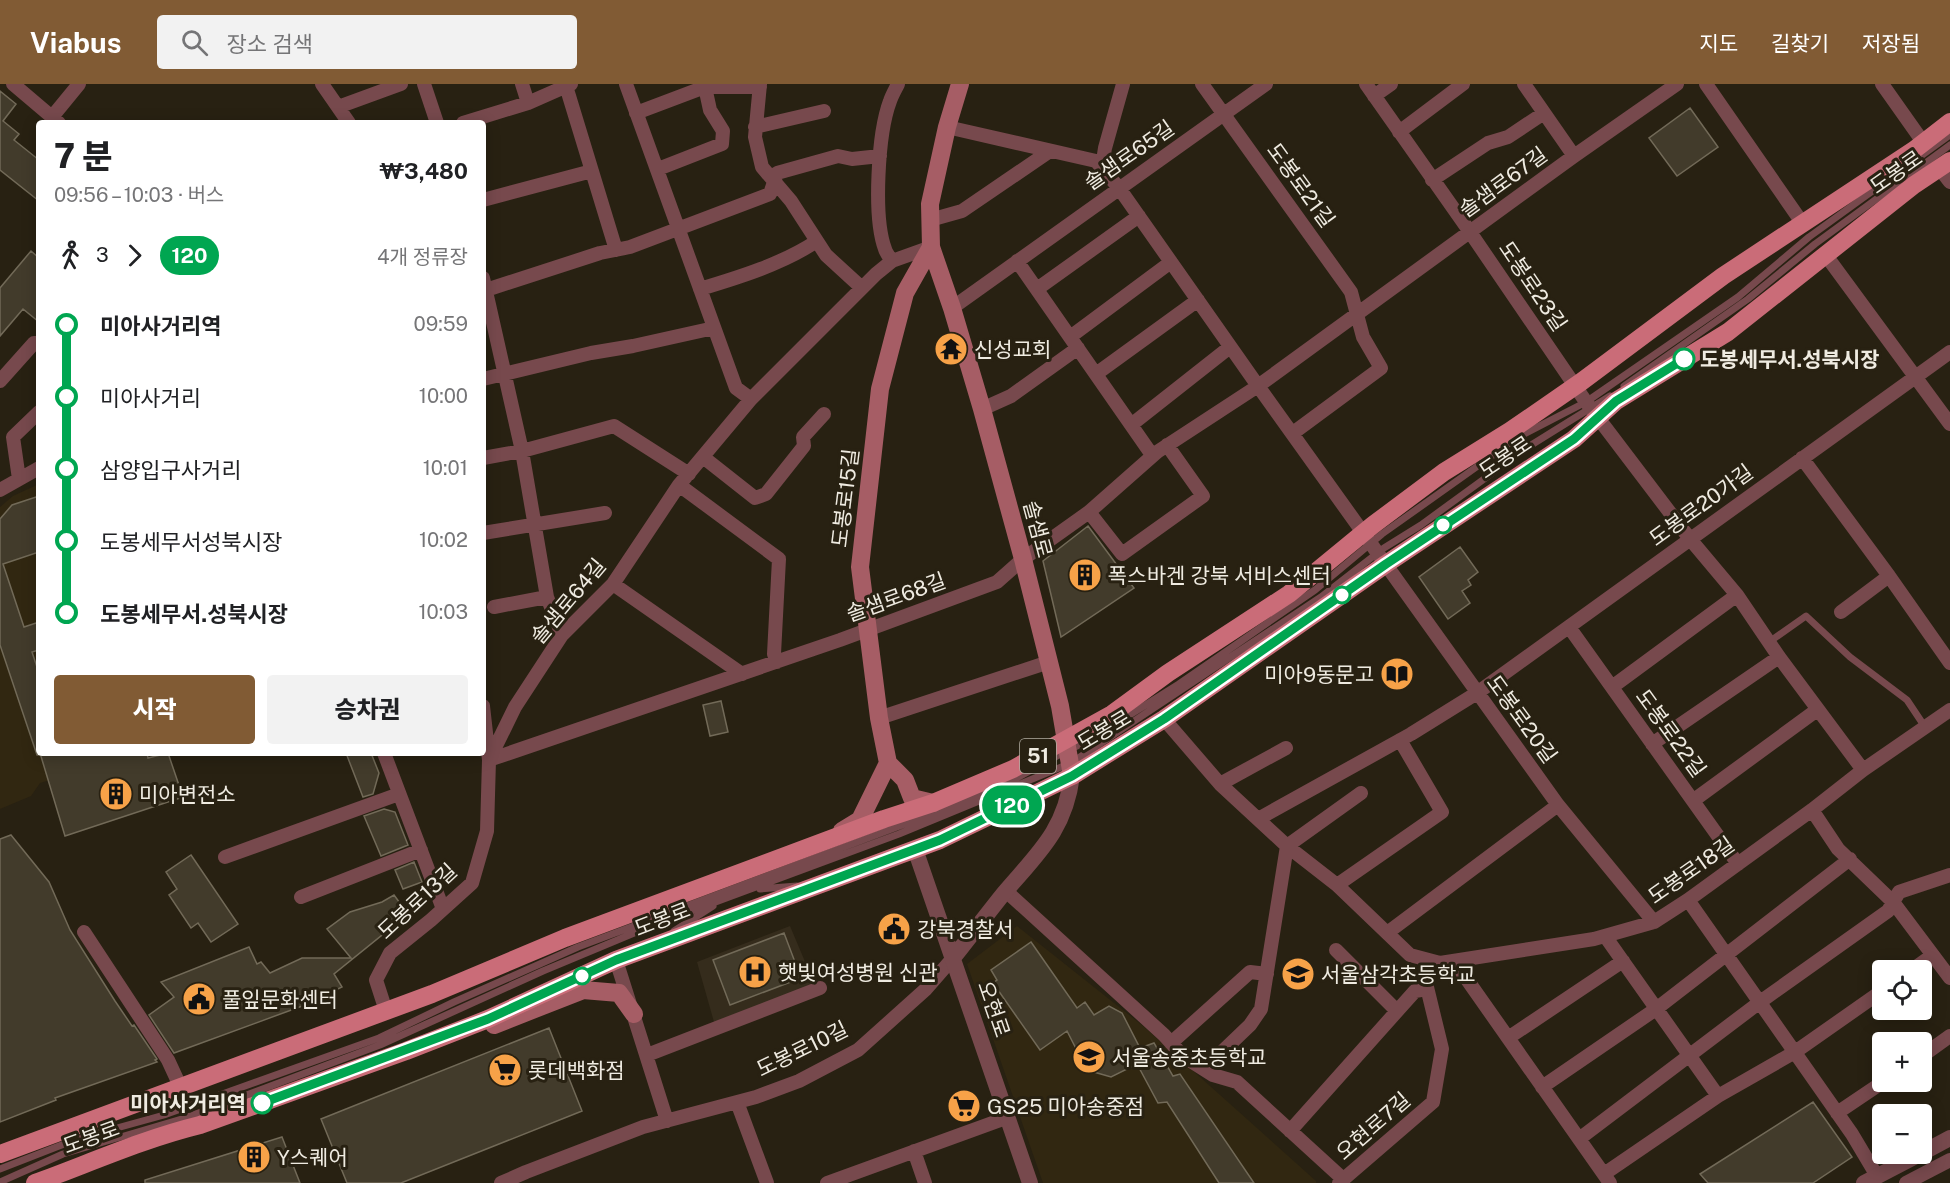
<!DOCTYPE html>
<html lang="ko">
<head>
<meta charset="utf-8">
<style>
	:root { --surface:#fff; --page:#f2f2f2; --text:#202124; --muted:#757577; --accent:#815b34 }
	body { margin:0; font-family:"Public Sans","Noto Sans KR",sans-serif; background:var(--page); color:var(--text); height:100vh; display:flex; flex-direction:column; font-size:22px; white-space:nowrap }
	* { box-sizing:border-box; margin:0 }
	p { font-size:20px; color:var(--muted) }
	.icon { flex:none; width:33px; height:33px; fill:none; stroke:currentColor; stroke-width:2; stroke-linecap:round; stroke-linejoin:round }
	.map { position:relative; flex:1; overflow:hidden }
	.drawer { position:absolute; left:36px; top:36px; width:450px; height:636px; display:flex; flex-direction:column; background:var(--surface); border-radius:6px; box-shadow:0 3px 15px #0003 }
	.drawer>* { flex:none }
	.badge { padding:0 12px; border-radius:20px; font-size:21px; line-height:39px }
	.buttons { position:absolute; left:1872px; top:876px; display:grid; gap:12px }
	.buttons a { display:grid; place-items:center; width:60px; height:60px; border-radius:6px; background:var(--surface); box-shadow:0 3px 15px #0003; font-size:30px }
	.map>.badge { position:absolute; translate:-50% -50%; box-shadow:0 0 0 3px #fff }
	.legs { display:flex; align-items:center; gap:9px; height:66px; padding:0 18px; font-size:20px }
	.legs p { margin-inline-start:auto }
	.summary { display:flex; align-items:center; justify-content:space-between; height:102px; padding:0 18px }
	h1 { font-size:33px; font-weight:800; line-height:45px }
	.button { display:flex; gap:12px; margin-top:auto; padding:12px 18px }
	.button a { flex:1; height:69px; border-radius:6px; background:var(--accent); color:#fff; font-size:24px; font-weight:800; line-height:69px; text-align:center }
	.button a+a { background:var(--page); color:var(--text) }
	ul { padding:0 18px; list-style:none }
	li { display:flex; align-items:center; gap:21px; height:72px; font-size:22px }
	li i { display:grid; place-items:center; width:9px; height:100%; margin:0 8px; background:currentColor }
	li i::after { content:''; width:15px; height:15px; margin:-8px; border:4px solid; border-radius:50%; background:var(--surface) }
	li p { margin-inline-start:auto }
	li:first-child i { background:linear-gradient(#0000 50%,currentColor 0) }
	li:last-child i { background:linear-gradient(currentColor 50%,#0000 0) }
	header { display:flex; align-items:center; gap:36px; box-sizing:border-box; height:84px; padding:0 30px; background:var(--accent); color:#fff }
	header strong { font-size:28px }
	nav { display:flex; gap:33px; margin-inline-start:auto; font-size:21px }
	.search { width:420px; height:54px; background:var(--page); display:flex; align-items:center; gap:15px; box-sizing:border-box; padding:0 21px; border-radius:6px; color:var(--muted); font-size:22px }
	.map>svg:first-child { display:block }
	.built { fill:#312711 }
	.medical { fill:#352c1c }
	.building { fill:#423b2b; stroke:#726a58; stroke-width:1.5 }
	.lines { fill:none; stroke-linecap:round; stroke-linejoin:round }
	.service { stroke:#77494d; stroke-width:7 }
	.minor { stroke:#77494d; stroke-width:14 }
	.tertiary { stroke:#77494d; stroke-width:16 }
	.secondary { stroke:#a65d65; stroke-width:18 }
	.primary { stroke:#ca6c78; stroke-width:18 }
	.line-1-casing { stroke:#fff; stroke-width:14 }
	.line-1 { stroke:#00a651; stroke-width:9 }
	.stop-1-dot { fill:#fff; stroke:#00a651; stroke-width:3 }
	.labels { text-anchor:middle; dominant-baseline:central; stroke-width:6; stroke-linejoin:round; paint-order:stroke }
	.shield { fill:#282112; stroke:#b3aea3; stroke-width:1.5 }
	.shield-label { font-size:20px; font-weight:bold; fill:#efebe1 }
	.street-label { font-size:21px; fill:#efebe1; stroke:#282112 }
	.poi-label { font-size:21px; fill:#efebe1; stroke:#282112; text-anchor:start }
	.stop-label { font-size:21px; font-weight:bold; fill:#efebe1; stroke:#282112; text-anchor:start }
</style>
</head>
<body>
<header>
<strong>Viabus</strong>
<div class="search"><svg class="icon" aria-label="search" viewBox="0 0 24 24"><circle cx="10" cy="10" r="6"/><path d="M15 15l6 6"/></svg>장소 검색</div>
<nav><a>지도</a><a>길찾기</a><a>저장됨</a></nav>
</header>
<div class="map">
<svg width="1950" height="1099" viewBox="0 0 1950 1099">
	<rect width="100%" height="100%" fill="#282112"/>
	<path class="built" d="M39,400V669H138L40,699L31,712L0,725V423L13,412Z
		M1017,842L1143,942L1316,1097V1099H1043L967,880Z"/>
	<path class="medical" d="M790,842L814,899L716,945L697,878Z"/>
	<path class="building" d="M0,7L16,20L3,37L19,50L14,56L39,76V117L0,86Z
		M1690,24L1718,63L1677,92L1649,54Z
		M31,167L39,174V238L23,225L0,252V204Z
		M39,412V468L3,480L24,543L39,538V566L32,568L39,589V671H37L0,561V435L12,421Z
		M1088,442L1134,504L1061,553L1043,477Z
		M1460,463L1478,488L1468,496L1471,501L1462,507L1470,519L1448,535L1419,493Z
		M721,617L728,648L710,652L703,621Z
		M40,669H147L148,674L168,669L183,713L65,752Z
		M346,669H371L379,689L373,710L363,713Z
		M384,725L395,728L408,761L381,772L364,732Z
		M11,751L49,798L70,846L115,917L132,942L134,941L157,975L155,976L157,978L55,1014L56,1016L0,1038V755Z
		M191,771L238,840L211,858L198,839L191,844L169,811L177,805L166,788Z
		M414,778L422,798L403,805L395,786Z
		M394,811L408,830L334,890L342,903L305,921L174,969L149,931L174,913L161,898L249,863L257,880L261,878L270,889L302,874H351L327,845L350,828L382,818Z
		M784,849L801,894L730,921L713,876Z
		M1031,858L1077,924L1085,918L1094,931L1109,922L1122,929L1140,964L1154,959L1173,992L1180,990L1254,1099H1219L1167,1018L1158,1019L1137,980L1111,993L1087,986L1067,947L1040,966L993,899L997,896L991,886Z
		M549,944L582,1027L401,1099H347L321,1035Z
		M1813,1018L1852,1073L1813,1099H1708L1700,1090Z
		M282,1053L300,1099H145V1096Z"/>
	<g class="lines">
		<path class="service" d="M1624,302L1748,215L1815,160L1950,61
			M1769,558L1806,532L1850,573L1907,616L1925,643
			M760,805L797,802
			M674,847L713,822
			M0,1085L77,1055L164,1031L379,954L454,918L578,863L974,714L1015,695L1068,666L1088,657L1179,600L1315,506L1382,450L1520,352L1586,318L1738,213L1809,153L1950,51
			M0,1098L63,1070L185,1034L380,961L543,887L651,842L899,750L1071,679L1321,513L1384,464L1421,441L1528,363L1610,312"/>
		<path class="minor" d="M13,0L59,39
			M322,0L349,39
			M424,0L437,39
			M522,0L528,19
			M626,0L736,304L751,315
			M760,0L755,53L762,83L791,117L826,171L862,204
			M1202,0L1351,208L1363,253L1381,284L1293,349
			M1366,0L1470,148L1586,318L1690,455L1737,511L1779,573L1863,686
			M1524,0L1574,72
			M1706,0L1803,140
			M1882,0L1923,58
			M566,2L616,166
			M1374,12L1391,0
			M338,23L401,0
			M636,29L705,3H760
			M52,33L79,0
			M463,39L528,19L571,0
			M755,43L824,27
			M947,43L1096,77L1119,104L1258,302L1558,721L1654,838
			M1399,48L1463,0
			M1102,83L1105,64L1123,0
			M658,85L722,60L723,47L710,26L705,3
			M1940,85L1950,98
			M1432,96L1488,59L1508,53L1544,29
			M483,116L592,87
			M930,136L962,127L1050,67
			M1825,170L1950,340
			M892,177C890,174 886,169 885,165C873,133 878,49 890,17C892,11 895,6 898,0
			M1017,177L1152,371
			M483,194L522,367L547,513L562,551
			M700,205C740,193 782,180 817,157
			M1037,205L1139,132
			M483,207L600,169L630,163L770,110L777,89L838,72L852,75L880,72
			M952,224L1266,0
			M1070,253L1171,178
			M1096,290L1198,216
			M483,295L591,269L633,262L714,244
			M0,297L34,259H39
			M982,325L1011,312L1078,264
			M1131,341L1230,263
			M703,373L755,414L766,410L804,362L803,353L824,330
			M483,374L522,367L614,342L689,390
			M1802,374L1889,492L1950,579
			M19,395L13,353L39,328
			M679,401L779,475L774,570L777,578
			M0,406L39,384
			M1089,428L1122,470L1203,412L1167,361
			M483,449L605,429
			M613,500L742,590
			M494,523L547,513
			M1841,528L1889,492
			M1569,543L1738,780
			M1612,603L1737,511
			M879,634L1049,578
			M1164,635L1220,700L1287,762L1337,801L1410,871L1440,879L1594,855L1654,838L1688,816L1812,726L1863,686L1950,626
			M1652,660L1779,573
			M384,669L443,825
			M489,676L840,556L997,498L1023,475L1089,428L1157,368L1258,302L1574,72L1677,0
			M489,676L515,623L562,551L613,500L679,401L751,315L876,190L892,177L931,163
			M1220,700L1286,664
			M1694,716L1817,626
			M1812,726L1838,765L1893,818L1950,894
			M1258,735L1411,650L1477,609L1950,268
			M225,773L399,710
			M1337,801L1442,728L1400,656
			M1006,807L1164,951L1183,972L1213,991L1237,998L1343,1095
			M301,813L421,766
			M1688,816L1852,1050L1877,1092
			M84,848L168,976L180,1002
			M1387,849L1558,721
			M1605,852L1718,1012
			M1336,866L1397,927
			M616,876L667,1037
			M1454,877L1610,1099
			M1912,886L1933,871
			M386,927L376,896L390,869L431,836L472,799L487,747L489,676L483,622
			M1508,954L1623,877
			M1171,959L1250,888L1267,890
			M647,971L820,904
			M1922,972L1950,952
			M1204,985L1250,941L1261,925L1287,762L1361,709
			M1542,1003L1656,925L1850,775
			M737,1018L767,1099
			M1837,1029L1883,998
			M1290,1047L1415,907L1427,905
			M1579,1055L1760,918L1888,827L1899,808L1950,791
			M914,1067L925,1099
			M1604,1090L1718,1012L1795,968L1882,907
			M501,1099L526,1088L643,1043L756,1013L799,997L858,966L926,905L953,874
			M827,1099L1006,1034
			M1339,1099L1433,1018L1442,965L1425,895L1428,876
			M1906,1099L1950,1076"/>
		<path class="tertiary" d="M915,765L1030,1099
			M953,874C970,853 987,830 1004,809C1037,770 1065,747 1072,692
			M1922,1069L1950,1054
			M1864,1099L1920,1070"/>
		<path class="secondary" d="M960,0L947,43L930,120L931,163L952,224L982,325L1023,475L1060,622L1072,692
			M888,679L879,634L860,483L880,305L905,209L931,163
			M888,679L905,696L912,714L933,719
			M842,747L860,736L888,679
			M494,941L583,906L619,909L634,930"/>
		<path class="primary" d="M0,1070L432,910L565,854L884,735L933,719L1013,685L1112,630L1168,589L1289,510L1373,441L1444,388L1510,347L1581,298L1723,192L1914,66L1950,38
			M35,1099C90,1079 143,1055 200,1041L406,967L488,935L616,876L940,756L1072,692L1164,635L1386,480L1574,355L1616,317L1728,248L1914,101L1950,77"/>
	</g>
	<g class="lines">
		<g class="line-1-casing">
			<path id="line-1" d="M262,1019L488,935L616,876L940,756L1072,692L1164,635L1386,480L1574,355L1616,317L1684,275"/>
		</g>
		<use href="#line-1" class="line-1"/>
	</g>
	<defs>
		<g id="temple-disc" transform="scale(1.725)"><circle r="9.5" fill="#f7a248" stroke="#282112"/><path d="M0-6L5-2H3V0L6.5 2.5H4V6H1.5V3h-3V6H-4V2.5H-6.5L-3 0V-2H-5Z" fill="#111"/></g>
		<g id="building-disc" transform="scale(1.725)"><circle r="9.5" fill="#f7a248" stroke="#282112"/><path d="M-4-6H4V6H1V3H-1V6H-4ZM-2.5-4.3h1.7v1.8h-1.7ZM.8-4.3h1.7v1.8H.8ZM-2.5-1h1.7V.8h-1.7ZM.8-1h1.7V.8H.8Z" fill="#111"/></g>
		<g id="library-disc" transform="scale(1.725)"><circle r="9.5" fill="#f7a248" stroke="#282112"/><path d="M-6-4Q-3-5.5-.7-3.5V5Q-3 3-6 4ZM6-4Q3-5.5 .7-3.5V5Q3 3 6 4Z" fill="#111"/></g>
		<g id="civic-disc" transform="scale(1.725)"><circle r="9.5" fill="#f7a248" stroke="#282112"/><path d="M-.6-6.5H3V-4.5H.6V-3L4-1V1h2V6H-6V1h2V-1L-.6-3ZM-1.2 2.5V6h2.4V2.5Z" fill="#111"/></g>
		<g id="hospital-disc" transform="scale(1.725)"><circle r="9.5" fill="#f7a248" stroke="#282112"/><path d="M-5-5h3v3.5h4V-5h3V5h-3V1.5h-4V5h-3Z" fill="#111"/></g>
		<g id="school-disc" transform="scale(1.725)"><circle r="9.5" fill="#f7a248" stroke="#282112"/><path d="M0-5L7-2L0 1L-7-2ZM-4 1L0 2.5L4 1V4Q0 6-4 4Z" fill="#111"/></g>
		<g id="supermarket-disc" transform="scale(1.725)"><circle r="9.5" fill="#f7a248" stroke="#282112"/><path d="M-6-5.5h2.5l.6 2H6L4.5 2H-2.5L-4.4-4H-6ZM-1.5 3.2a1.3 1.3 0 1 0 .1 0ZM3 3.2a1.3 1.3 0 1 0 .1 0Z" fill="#111"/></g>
	</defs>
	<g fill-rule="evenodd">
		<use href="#temple-disc" x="951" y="265"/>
		<use href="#building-disc" x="1085" y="491"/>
		<use href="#library-disc" x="1397" y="590"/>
		<use href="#building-disc" x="116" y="710"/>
		<use href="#civic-disc" x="894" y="845"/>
		<use href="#hospital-disc" x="755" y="888"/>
		<use href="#school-disc" x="1298" y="890"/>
		<use href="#civic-disc" x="199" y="915"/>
		<use href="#school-disc" x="1089" y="973"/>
		<use href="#supermarket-disc" x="505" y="986"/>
		<use href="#supermarket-disc" x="964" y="1022"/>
		<use href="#building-disc" x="254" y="1073"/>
	</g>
	<g class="stop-1-dot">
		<circle cx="1684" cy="275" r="10"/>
		<circle cx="1443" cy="441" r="8"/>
		<circle cx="1342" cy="511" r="8"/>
		<circle cx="582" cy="892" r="8"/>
		<circle cx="262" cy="1019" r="10"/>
	</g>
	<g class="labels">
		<rect class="shield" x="1020" y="655" width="36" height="34" rx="4.5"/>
		<g class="shield-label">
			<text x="1038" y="672">51</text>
		</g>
		<g class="street-label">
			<text transform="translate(1129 71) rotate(-35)">솔샘로65길</text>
			<text transform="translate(1896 88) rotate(-35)">도봉로</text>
			<text transform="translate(1503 98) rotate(-36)">솔샘로67길</text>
			<text transform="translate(1301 101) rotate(54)">도봉로21길</text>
			<text transform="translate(1533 202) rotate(56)">도봉로23길</text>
			<text transform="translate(1505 373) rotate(-34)">도봉로</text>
			<text transform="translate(845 414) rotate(-83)">도봉로15길</text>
			<text transform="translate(1701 421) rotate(-36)">도봉로20가길</text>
			<text transform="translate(1038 445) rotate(75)">솔샘로</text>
			<text transform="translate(896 513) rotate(-20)">솔샘로68길</text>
			<text transform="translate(568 517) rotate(-50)">솔샘로64길</text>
			<text transform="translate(1522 635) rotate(54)">도봉로20길</text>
			<text transform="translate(1104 646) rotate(-31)">도봉로</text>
			<text transform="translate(1671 649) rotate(54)">도봉로22길</text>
			<text transform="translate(1691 786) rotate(-35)">도봉로18길</text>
			<text transform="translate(417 817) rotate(-43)">도봉로13길</text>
			<text transform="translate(662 835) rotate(-21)">도봉로</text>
			<text transform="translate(994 925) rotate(71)">오현로</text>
			<text transform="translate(802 965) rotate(-26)">도봉로10길</text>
			<text transform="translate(1373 1042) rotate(-41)">오현로7길</text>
			<text transform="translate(91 1053) rotate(-20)">도봉로</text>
		</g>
		<g class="poi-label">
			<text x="974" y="265">신성교회</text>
			<text x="1108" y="491">폭스바겐 강북 서비스센터</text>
			<text x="1374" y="590" text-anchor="end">미아9동문고</text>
			<text x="139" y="710">미아변전소</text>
			<text x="917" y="845">강북경찰서</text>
			<text x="778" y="888">햇빛여성병원 신관</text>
			<text x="1321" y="890">서울삼각초등학교</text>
			<text x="222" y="915">풀잎문화센터</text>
			<text x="1112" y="973">서울송중초등학교</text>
			<text x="528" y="986">롯데백화점</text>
			<text x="987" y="1022">GS25 미아송중점</text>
			<text x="277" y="1073">Y스퀘어</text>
		</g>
		<g class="stop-label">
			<text x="1700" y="275">도봉세무서.성북시장</text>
			<text x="246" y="1019" text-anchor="end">미아사거리역</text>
		</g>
	</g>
</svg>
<div class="buttons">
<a><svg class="icon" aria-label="locate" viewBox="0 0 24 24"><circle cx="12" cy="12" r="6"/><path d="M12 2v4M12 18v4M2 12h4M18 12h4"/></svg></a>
<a>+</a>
<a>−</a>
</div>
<b class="badge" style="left:1012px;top:721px;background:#00a651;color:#fff">120</b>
<section class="drawer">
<div class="summary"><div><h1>7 분</h1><p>09:56 – 10:03 · 버스</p></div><b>₩3,480</b></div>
<div class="legs"><svg class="icon" aria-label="walk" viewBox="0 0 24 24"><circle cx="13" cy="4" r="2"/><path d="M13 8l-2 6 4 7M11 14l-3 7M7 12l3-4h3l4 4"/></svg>3<svg class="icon" aria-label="forward" viewBox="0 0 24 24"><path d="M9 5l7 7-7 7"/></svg><b class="badge" style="background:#00a651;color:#fff">120</b><p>4개 정류장</p></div>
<ul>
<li><i style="color:#00a651"></i><b>미아사거리역</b><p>09:59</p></li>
<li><i style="color:#00a651"></i><span>미아사거리</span><p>10:00</p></li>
<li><i style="color:#00a651"></i><span>삼양입구사거리</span><p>10:01</p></li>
<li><i style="color:#00a651"></i><span>도봉세무서성북시장</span><p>10:02</p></li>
<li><i style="color:#00a651"></i><b>도봉세무서.성북시장</b><p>10:03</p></li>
</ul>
<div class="button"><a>시작</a><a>승차권</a></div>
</section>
</div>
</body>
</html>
